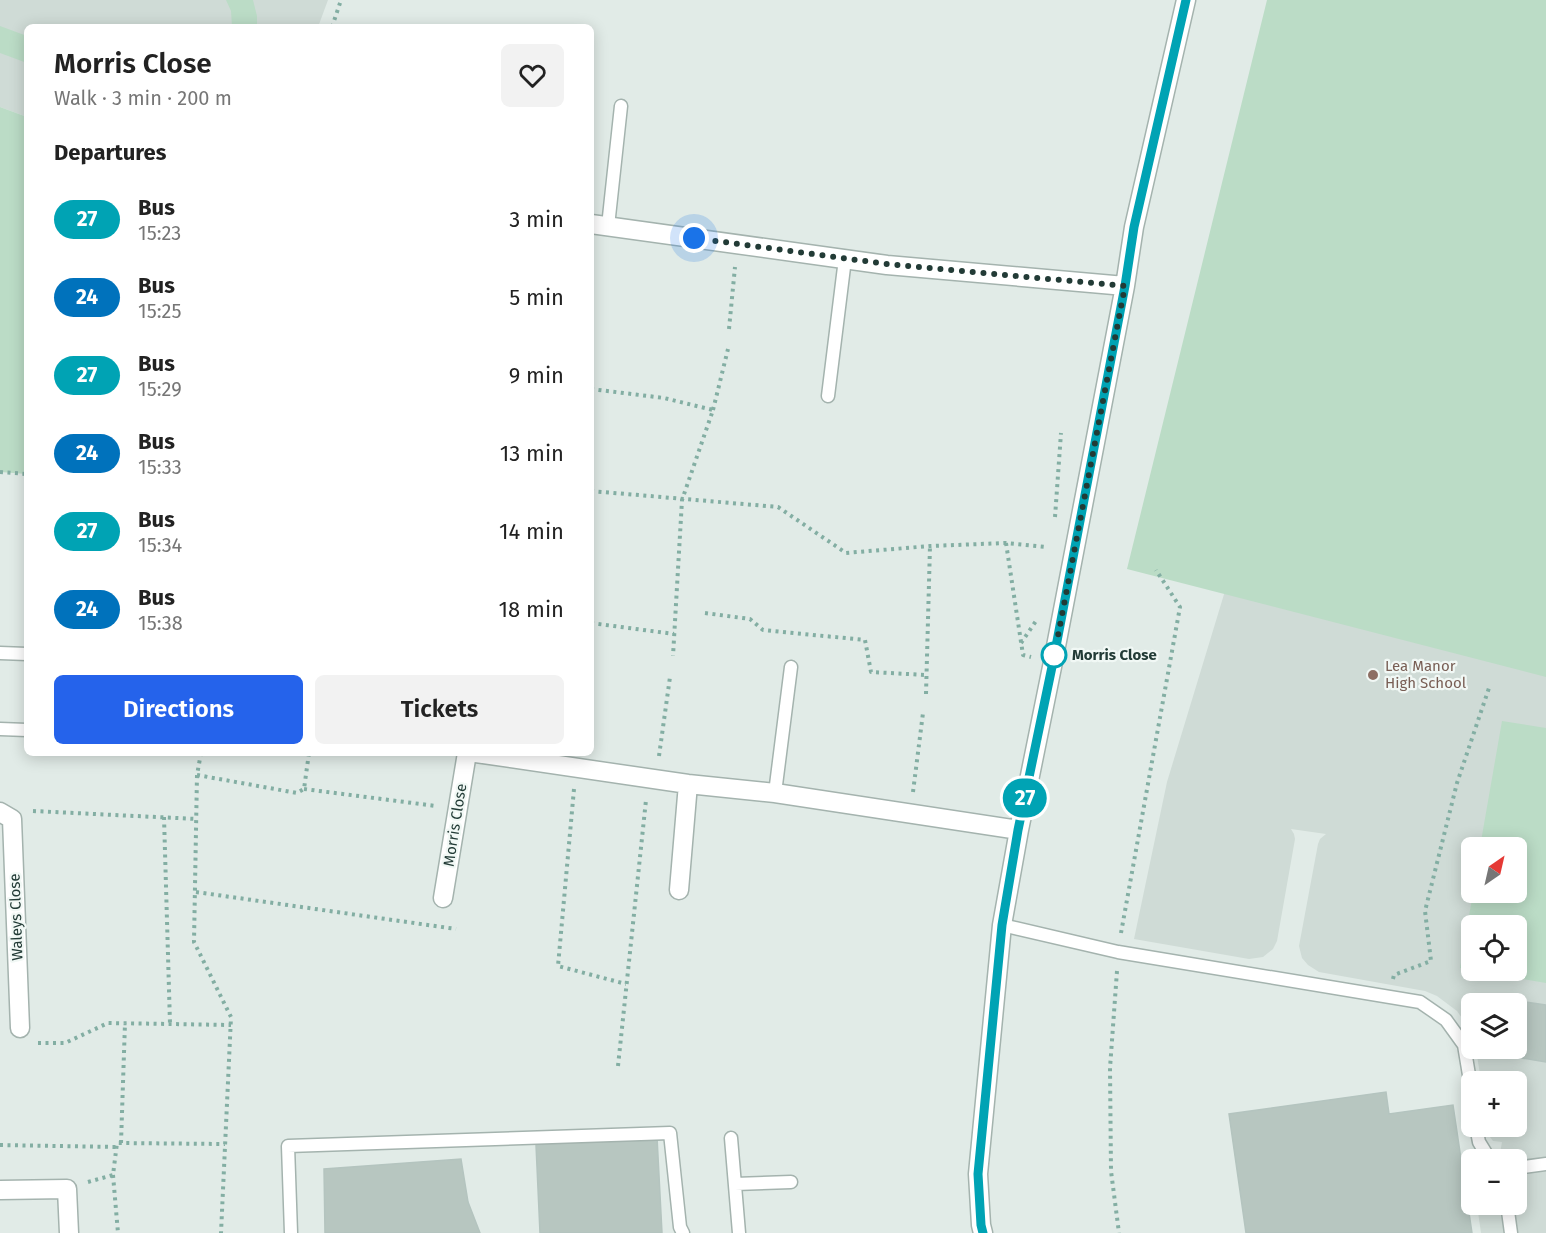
<!DOCTYPE html>
<html lang="en">
<head>
<meta charset="utf-8">
<style>
	:root { --surface:#fff; --page:#f2f2f2; --text:#222; --muted:#767676; --accent:#2563eb }
	body { margin:0; font-family:"Fira Sans",sans-serif; background:var(--page); color:var(--text); height:100vh; display:flex; flex-direction:column; font-size:22px; white-space:nowrap }
	* { box-sizing:border-box; margin:0 }
	p { font-size:20px; color:var(--muted) }
	.icon { flex:none; width:33px; height:33px; fill:none; stroke:currentColor; stroke-width:2; stroke-linecap:round; stroke-linejoin:round }
	.map { position:relative; flex:1; overflow:hidden }
	.side { position:absolute; left:24px; top:24px; width:570px; height:732px; display:flex; flex-direction:column; background:var(--surface); border-radius:9px; box-shadow:0 3px 15px #0003 }
	.side>* { flex:none }
	.badge { padding:0 12px; border-radius:20px; font-size:21px; line-height:39px }
	.needle { width:39px; rotate:34deg }
	.buttons { position:absolute; left:1461px; top:837px; display:grid; gap:12px }
	.buttons a { display:grid; place-items:center; width:66px; height:66px; border-radius:9px; background:var(--surface); box-shadow:0 3px 15px #0003; font-size:30px }
	.you { position:absolute; width:30px; height:30px; margin:-15px; border:4px solid #fff; border-radius:50%; background:#1a73e8; box-shadow:0 0 0 9px #1a73e833 }
	.map>.badge { position:absolute; translate:-50% -50%; box-shadow:0 0 0 3px #fff }
	h2 { padding:0 30px; font-size:22px; line-height:54px }
	.round { display:grid; place-items:center; flex:none; width:63px; height:63px; border-radius:9px; background:var(--page) }
	.head { display:flex; align-items:center; justify-content:space-between; height:102px; padding:0 30px }
	h1 { font-size:28px; font-weight:600; line-height:45px }
	.action { display:flex; gap:12px; margin-top:auto; padding:12px 30px }
	.action a { flex:1; height:69px; border-radius:9px; background:var(--accent); color:#fff; font-size:24px; font-weight:600; line-height:69px; text-align:center }
	.action a+a { background:var(--page); color:var(--text) }
	ul { padding:0; list-style:none }
	li { display:flex; align-items:center; gap:18px; height:78px; padding:0 30px }
	li div { flex:1 }
	li b { display:block; font-size:22px }
	li em { font-style:normal }
	li .badge { min-width:66px; font-weight:700; text-align:center }
	.map>svg:first-child { display:block }
	.built { fill:#cfdbd6; fill-rule:evenodd }
	.green { fill:#bbdcc6 }
	.building { fill:#b7c6c0; stroke:#b4c4bf; stroke-width:1.5 }
	.lines { fill:none; stroke-linecap:round; stroke-linejoin:round }
	.service-casing { stroke:#a4b3ae; stroke-width:15 }
	.minor-casing { stroke:#a4b3ae; stroke-width:21 }
	.path { stroke:#83aea3; stroke-width:4; stroke-dasharray:3 4.5; stroke-linecap:butt }
	.service { stroke:#fff; stroke-width:12 }
	.minor { stroke:#fff; stroke-width:18 }
	.line-casing { stroke:#fff; stroke-width:14 }
	.line { stroke:#00a3b4; stroke-width:9 }
	.walk { stroke:#223b36; stroke-width:6; stroke-dasharray:0 10.8 }
	.stop-dot { fill:#fff; stroke:#00a3b4; stroke-width:3 }
	.education-dot { fill:#8d6e63; stroke:#f1f8f5; stroke-width:2 }
	.labels { text-anchor:middle; dominant-baseline:central; stroke-width:4.5; stroke-linejoin:round; paint-order:stroke }
	.stop-label { font-size:15px; font-weight:bold; fill:#223b36; stroke:#f1f8f5; text-anchor:start }
	.education-label { font-size:15px; fill:#785e54; stroke:#f1f8f5; text-anchor:start }
	.street-label { font-size:15px; fill:#223b36; stroke:#f1f8f5 }
</style>
</head>
<body>
<div class="map">
<svg width="1546" height="1233" viewBox="0 0 1546 1233">
	<rect width="100%" height="100%" fill="#e1ebe7"/>
	<path class="built" d="M0,0H328L318,27H27V117L0,107Z
		M1546,0V1233H1481L1477,1205L1516,1204V1160L1499,1159L1502,1142L1493,1141L1490,1137L1488,1127L1516,1126V1082L1481,1081L1476,1049L1516,1048V1004H1472L1471,1031L1457,1011L1437,996L1425,991L1319,972L1308,965L1302,958L1299,946L1318,844L1320,839L1326,834L1291,829L1294,834L1295,839L1277,941L1273,949L1263,957L1249,959L1134,939L1167,782L1232,568ZM1472,848H1516V892H1472ZM1472,926H1516V970H1472Z"/>
	<path class="green" d="M226,0H253L257,16V27H232L231,11Z
		M1267,0H1546V677L1127,569Z
		M0,26L27,36V63L0,53Z
		M0,107L27,117V474L0,472Z
		M1502,721L1546,728V983L1475,971L1516,970V926H1472L1471,970L1460,968L1473,893L1516,892V848L1480,847Z"/>
	<path class="building" d="M1500,998L1546,1005V1062L1492,1053V1048H1516V1004H1499Z
		M1386,1092L1389,1114L1453,1105L1472,1233H1246L1229,1114Z
		M657,1137L662,1233H540L536,1145Z
		M461,1159L468,1202L480,1233H325L324,1169Z"/>
	<g class="lines">
		<g class="service-casing">
			<path id="service" d="M608,226L621,106
				M828,396L845,259
				M0,653L27,654
				M0,729L27,730
				M775,793L791,667
				M1002,925L1118,952L1420,1002L1446,1020L1464,1045L1472,1093
				M1476,1126L1479,1142L1490,1160
				M731,1138L739,1233
				M1516,1168L1546,1164
				M735,1184L791,1182
				M1507,1204L1511,1233
				M291,1233L288,1146L670,1133L680,1227L683,1233"/>
		</g>
		<g class="minor-casing">
			<path id="minor" d="M591,224L887,265L1125,286
				M476,753L688,784L775,793L1019,830
				M0,812L12,819L20,1028
				M679,890L688,784
				M443,898L467,753
				M0,1190L67,1189L69,1233
				M983,1233L981,1225L978,1174L1002,925L1019,830L1053,662L1125,286L1134,227L1186,0"/>
		</g>
		<path class="path" d="M332,27L341,0
			M729,329L735,267
			M591,389L664,398L713,410L682,500L673,656
			M713,410L728,349
			M0,472L27,474
			M591,491L778,507L846,553L930,546L1006,543L1047,547
			M1055,517L1061,433
			M1006,543L1023,655L1031,657
			M705,613L750,619L763,630L865,640L871,672L926,675
			M591,623L674,634
			M1021,643L1036,621
			M926,694L930,546
			M201,753L197,775L194,942L231,1017L221,1233
			M659,756L670,677
			M197,775L297,793L304,789L309,753
			M304,789L436,806
			M574,789L558,966L626,984
			M913,792L923,713
			M33,811L197,819
			M164,817L170,1024
			M196,892L456,929
			M1121,933L1180,607L1156,570
			M1117,971L1110,1068L1111,1171L1119,1233
			M1393,979L1394,975L1431,961L1425,911L1457,783L1490,685
			M38,1043H65L108,1023L231,1025
			M618,1066L646,800
			M121,1143L125,1023
			M0,1145L116,1147
			M113,1175L118,1233
			M88,1182L113,1175L117,1143L225,1144"/>
		<use href="#service" class="service"/>
		<use href="#minor" class="minor"/>
	</g>
	<g class="lines">
		<g class="line-casing">
			<path id="line" d="M983,1233L981,1225L978,1174L1002,925L1018,830L1053,662L1125,286L1134,227L1186,0"/>
		</g>
		<use href="#line" class="line"/>
		<path class="walk" d="M694,238L887,264L1125,286L1053,662L1054,655"/>
	</g>
	<circle class="stop-dot" cx="1054" cy="655" r="12"/>
	<circle class="education-dot" cx="1373" cy="675" r="6"/>
	<g class="labels">
		<g class="stop-label">
			<text x="1072" y="655">Morris Close</text>
		</g>
		<g class="education-label">
			<text x="1385" y="666">Lea Manor<tspan x="1385" dy="17">High School</tspan></text>
		</g>
		<g class="street-label">
			<text transform="translate(455 825) rotate(-81)">Morris Close</text>
			<text transform="translate(16 917) rotate(-92)">Waleys Close</text>
		</g>
	</g>
</svg>
<div class="buttons">
<a><svg class="needle" viewBox="-14 -14 28 28"><path d="M0-13l5 13h-10z" fill="#e53935"/><path d="M0 13l5-13h-10z" fill="#767676"/></svg></a>
<a><svg class="icon" aria-label="locate" viewBox="0 0 24 24"><circle cx="12" cy="12" r="6"/><path d="M12 2v4M12 18v4M2 12h4M18 12h4"/></svg></a>
<a><svg class="icon" aria-label="layers" viewBox="0 0 24 24"><path d="M12 4l9 5-9 5-9-5zM3 14l9 5 9-5"/></svg></a>
<a>+</a>
<a>−</a>
</div>
<div class="you" style="left:694px;top:238px"></div>
<b class="badge" style="left:1025px;top:798px;background:#00a3b4;color:#fff">27</b>
<section class="side">
<div class="head"><div><h1>Morris Close</h1><p>Walk · 3 min · 200 m</p></div><a class="round"><svg class="icon" aria-label="heart" viewBox="0 0 24 24"><path d="M12 20l-8-8c-3-5 5-10 8-4 3-6 11-1 8 4z"/></svg></a></div>
<h2>Departures</h2>
<ul>
<li><span class="badge" style="background:#00a3b4;color:#fff">27</span><div><b>Bus</b><p>15:23</p></div><em>3 min</em></li>
<li><span class="badge" style="background:#0072bc;color:#fff">24</span><div><b>Bus</b><p>15:25</p></div><em>5 min</em></li>
<li><span class="badge" style="background:#00a3b4;color:#fff">27</span><div><b>Bus</b><p>15:29</p></div><em>9 min</em></li>
<li><span class="badge" style="background:#0072bc;color:#fff">24</span><div><b>Bus</b><p>15:33</p></div><em>13 min</em></li>
<li><span class="badge" style="background:#00a3b4;color:#fff">27</span><div><b>Bus</b><p>15:34</p></div><em>14 min</em></li>
<li><span class="badge" style="background:#0072bc;color:#fff">24</span><div><b>Bus</b><p>15:38</p></div><em>18 min</em></li>
</ul>
<div class="action"><a>Directions</a><a>Tickets</a></div>
</section>
</div>
</body>
</html>
